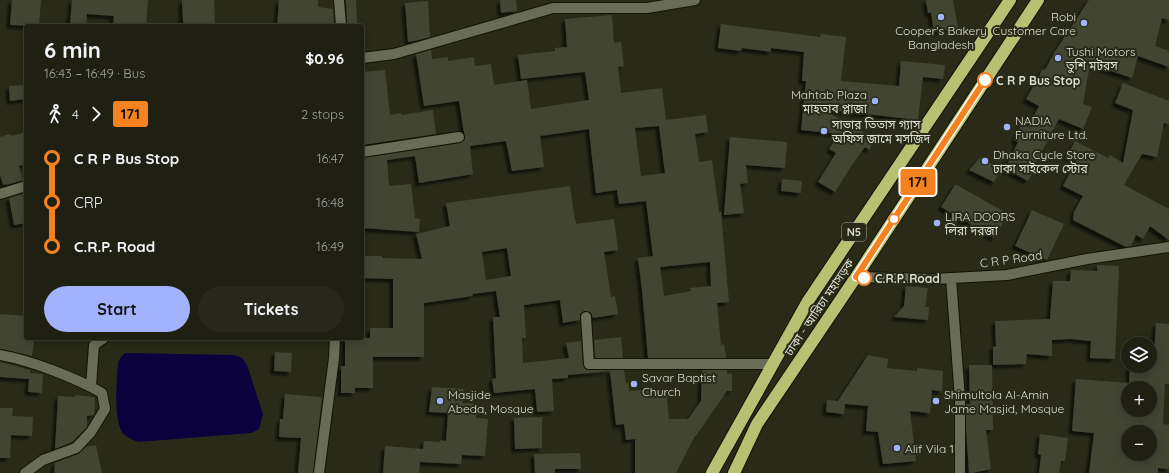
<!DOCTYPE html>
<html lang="en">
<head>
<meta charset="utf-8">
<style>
	:root { --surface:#1f2012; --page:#27281b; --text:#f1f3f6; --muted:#a1a39f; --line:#3c3e32; --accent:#a3b2fd }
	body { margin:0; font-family:Quicksand,"Noto Sans Bengali",sans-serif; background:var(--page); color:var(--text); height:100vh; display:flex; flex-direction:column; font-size:15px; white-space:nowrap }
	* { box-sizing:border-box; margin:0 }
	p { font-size:13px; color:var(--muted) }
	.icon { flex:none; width:22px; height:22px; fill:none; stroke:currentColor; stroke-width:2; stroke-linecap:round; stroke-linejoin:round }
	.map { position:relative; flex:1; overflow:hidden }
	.details { position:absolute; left:24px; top:24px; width:340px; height:316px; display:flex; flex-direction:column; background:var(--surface); border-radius:4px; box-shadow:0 2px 10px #0003,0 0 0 1px var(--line) }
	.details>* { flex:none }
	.badge { padding:0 8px; border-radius:3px; font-size:14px; line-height:26px }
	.controls { position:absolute; left:1121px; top:337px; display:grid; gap:8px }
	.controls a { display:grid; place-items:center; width:36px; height:36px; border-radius:50%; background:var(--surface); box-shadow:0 2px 10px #0003,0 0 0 1px var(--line); font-size:20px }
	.map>.badge { position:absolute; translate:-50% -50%; box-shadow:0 0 0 2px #fff }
	.legs { display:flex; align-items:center; gap:6px; height:44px; padding:0 20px; font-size:13px }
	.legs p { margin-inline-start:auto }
	.overview { display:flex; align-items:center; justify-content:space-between; height:68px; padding:0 20px }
	h1 { font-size:22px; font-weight:700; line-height:30px }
	.button { display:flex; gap:8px; margin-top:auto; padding:8px 20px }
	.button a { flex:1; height:46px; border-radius:24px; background:var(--accent); color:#111; font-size:16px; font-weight:700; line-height:46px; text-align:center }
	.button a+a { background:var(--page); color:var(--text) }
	ul { padding:0 20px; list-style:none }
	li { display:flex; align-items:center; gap:14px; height:44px; font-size:15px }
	li i { display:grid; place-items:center; width:6px; height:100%; margin:0 5px; background:currentColor }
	li i::after { content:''; width:10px; height:10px; margin:-5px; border:3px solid; border-radius:50%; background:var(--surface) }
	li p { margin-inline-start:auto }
	li:first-child i { background:linear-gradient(#0000 50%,currentColor 0) }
	li:last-child i { background:linear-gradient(currentColor 50%,#0000 0) }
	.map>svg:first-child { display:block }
	.water { fill:#0a013d }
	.building { fill:#424530; fill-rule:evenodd; filter:url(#shadow) }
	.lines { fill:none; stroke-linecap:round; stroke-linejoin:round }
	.street-casing { stroke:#121403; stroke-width:12 }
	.highway-casing { stroke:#121403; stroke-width:14 }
	.street { stroke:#696c56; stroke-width:10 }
	.highway { stroke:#b8c073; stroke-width:12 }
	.line-1-casing { stroke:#fff; stroke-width:9 }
	.line-1 { stroke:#f58220; stroke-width:6 }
	.poi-dot { fill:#a3b2fd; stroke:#292b18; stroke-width:1.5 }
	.stop-1-dot { fill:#fff; stroke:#f58220; stroke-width:2 }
	.labels { text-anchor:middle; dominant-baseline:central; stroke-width:4; stroke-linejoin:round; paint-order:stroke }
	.shield { fill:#292b18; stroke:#a7a99a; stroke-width:1 }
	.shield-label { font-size:11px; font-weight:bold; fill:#dddfd2 }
	.poi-label { font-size:12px; fill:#dddfd2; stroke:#292b18; text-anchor:start }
	.stop-label { font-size:12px; font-weight:bold; fill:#dddfd2; stroke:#292b18; text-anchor:start }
	.street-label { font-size:12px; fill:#dddfd2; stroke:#292b18 }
</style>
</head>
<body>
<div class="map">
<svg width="1169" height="473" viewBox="0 0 1169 473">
	<defs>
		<filter id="shadow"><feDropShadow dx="-3.5" dy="3.5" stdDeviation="1" flood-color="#0009"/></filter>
	</defs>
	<rect width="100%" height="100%" fill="#292b18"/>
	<path class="water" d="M125,353L234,355L242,358L247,365L263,414L259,429L251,433L138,442C132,439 125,437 122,432C113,416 117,381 118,362L121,357Z"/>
	<path class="building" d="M12,0H41L39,26L10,25Z
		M72,0H148L146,26H113L114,16L87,14L86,26L70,25Z
		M182,0H214L215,26H193L194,23H183Z
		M279,0H318V7L333,9L334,26H277Z
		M346,0H356L357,26H347Z
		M500,0H516L517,11L501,13Z
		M926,0H953L958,28L934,32L931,13H928Z
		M1089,0H1169V20L1162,18L1155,46L1169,51V67L1138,56L1132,78L1090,64L1083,104L1092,107L1083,129L1059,119L1034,166L1036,167L1028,181L1005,169L1018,142L1014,140L1022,124L1028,127L1039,106L1026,99L1043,69L1045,70L1054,53Z
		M428,1L430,37L414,41L408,42L405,3Z
		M612,15L614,43L621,42L624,66L618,67L621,93L662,88L666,120L706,115L708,132L695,134L699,162L712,160L719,212H721L729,302L717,303L721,345L724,344L726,358H648L642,290L638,258L653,256L646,201L619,204L617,190L596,193L589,129L540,136L544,167L512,171L506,141L470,146L473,174L419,183L415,156L387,160L389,186L411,184L415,218L420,219L419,232L362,228V158L460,143L465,139L459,101L424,106L416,54L431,50L432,59L448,57V61L474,57L475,66L491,64L494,85L527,80L531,109L589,100L585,72L521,79L518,55L555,51V48L567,47L565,19ZM659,126L665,173L641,176L635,128ZM710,262L711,286L690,288L691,291L664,296L660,267Z
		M721,24L820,37L821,34L846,37L841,81L899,86L901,61L945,65L943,79L923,77L918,120L822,109L875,139L869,150L865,147L852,165L835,192L818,182L836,153L829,149L839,134L801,130L806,81H802L804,52L771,48V52L742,48L741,51L718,48Z
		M385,70L390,115L401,113L402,115L433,110L436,134L362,145V72Z
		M1123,83L1169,101V124L1164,123L1157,157L1142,154L1124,185L1169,209V240L1150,226L1143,239L1136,235L1131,246L1126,247L1073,220L1074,212L1083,196L1063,186L1076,161L1067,156L1075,141L1108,158L1110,155L1123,163L1133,110L1115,103Z
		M26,85V99L10,101L9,86Z
		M26,132V164L19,166L23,180L6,185V184L3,185L0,175V137L10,134L11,136Z
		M730,137L787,142L785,168L746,165L748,183L740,184L744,213L724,215Z
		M980,158L1001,169L994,182L969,170Z
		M782,179L802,181L801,193L781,191Z
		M955,185H957L1008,214L994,238L941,207Z
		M570,186L575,221H576V224L614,219L618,250L604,252L611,297L615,296L618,314L593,318L591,313L585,311L580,314V320L563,323L560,300L524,305L526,338H522L523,363L569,358L566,343L581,341L583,364L586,370H624L626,383H628L629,391L666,388L669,419H688L701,401L702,370H727V373L732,374V391H727L696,436H695L676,473H635V439L626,440L624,424L616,425L610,371L568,375V378L552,379L554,411L537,412L535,389L494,393L492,379L496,378L493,317H500L496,291L472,294L473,296L424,303V357H373V388H355V393H341V366H345V338H370V328H393V279L362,278V256H382V258L422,259L416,234L450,226L446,203ZM507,248L511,276L486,280L482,252Z
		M26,193V223L14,225L9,198Z
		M1032,210L1064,224L1047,260L1015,246Z
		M1097,265L1119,266L1115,359L1090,358L1091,341L1071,339L1052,340V356L1027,354L1026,364L993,365V347L996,346L995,321L1050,319L1053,281H1070L1071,270L1097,271Z
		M906,286L928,288L925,307H929L928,320L894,317L904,306Z
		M0,314L26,316V339L34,340L32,356L0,349Z
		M1156,323L1169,324V384H1165L1163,424L1169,425V469L1158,468V473H1089L1094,433L1072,431L1076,379L1129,383L1130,366H1150V353H1154ZM1128,388H1150V410H1128ZM1128,432H1150V454H1128Z
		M621,337L623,358H595L594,340Z
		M275,352L292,353L291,372L274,371Z
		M868,355L888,359L887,368L917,371V368L943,371L942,391L932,390L930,413L910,411L916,461L883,464L878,432L866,431L868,406L845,404L844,414L826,412L827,400L838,401Z
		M0,362L30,370V373L43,374L42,393L28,392L29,379L0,377Z
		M969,365H992L993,430H986L991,469L972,473H969L966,428V404H970Z
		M432,387L464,389L462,403L477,404L476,418L488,419L485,456L462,455L461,464L420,462L419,473H383L385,446L423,449L424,441L440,442V440L446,441L448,413L429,412Z
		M285,394L322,397L313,473H298L301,438L279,437L280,419H283Z
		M75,395L95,397L94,415L87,416V427L72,442L55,449L58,396L75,397Z
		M0,408H13L12,416L33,417L32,436L11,435L10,458H0Z
		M542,417V448L515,449L514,418Z
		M1040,434L1068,438L1065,461H1061L1059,473H1039L1041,455L1038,454Z
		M96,445L102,473H54L55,463L78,454L86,447Z
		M580,453L581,469H555V473H535L534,454Z"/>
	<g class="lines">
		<g class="street-casing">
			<path id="street" d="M339,0L341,26
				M362,58L394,54L553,8H647L695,0
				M362,152L459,137
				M0,194L26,186
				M856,277L934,279L1007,275L1087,259L1169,247
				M951,278L960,399V473
				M586,317L589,364H772
				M0,355C32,361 74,377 102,393L105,409L91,432L76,448L43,460L25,473
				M91,386L94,345L104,338
				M319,473L334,358L335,338"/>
		</g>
		<g class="highway-casing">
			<path id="highway" d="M712,473L808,301L1010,0
				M734,473L757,424L856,277L1038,0"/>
		</g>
		<use href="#street" class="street"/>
		<use href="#highway" class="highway"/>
	</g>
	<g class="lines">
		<g class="line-1-casing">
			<path id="line-1" d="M864,278L856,277L985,80"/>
		</g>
		<use href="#line-1" class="line-1"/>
	</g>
	<g class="poi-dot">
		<circle cx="941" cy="17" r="4"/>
		<circle cx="1084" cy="23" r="4"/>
		<circle cx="1058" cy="58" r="4"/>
		<circle cx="875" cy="101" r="4"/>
		<circle cx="1007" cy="127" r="4"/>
		<circle cx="824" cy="131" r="4"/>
		<circle cx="985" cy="161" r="4"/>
		<circle cx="937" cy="223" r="4"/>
		<circle cx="634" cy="384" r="4"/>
		<circle cx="440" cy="401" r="4"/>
		<circle cx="936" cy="401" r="4"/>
		<circle cx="897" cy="448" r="4"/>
	</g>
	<g class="stop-1-dot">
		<circle cx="985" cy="80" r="7"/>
		<circle cx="894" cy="219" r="5"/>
		<circle cx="864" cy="278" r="7"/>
	</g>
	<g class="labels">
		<rect class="shield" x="842" y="223" width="24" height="18" rx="3"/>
		<g class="shield-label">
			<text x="854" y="232">N5</text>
		</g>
		<g class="poi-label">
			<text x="1076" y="16" text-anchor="end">Robi<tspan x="1076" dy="14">Customer Care</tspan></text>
			<text x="941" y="30" text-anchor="middle">Cooper's Bakery<tspan x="941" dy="14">Bangladesh</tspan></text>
			<text x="1066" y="51">Tushi Motors<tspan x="1066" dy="14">তুশি মটরস</tspan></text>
			<text x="867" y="94" text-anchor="end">Mahtab Plaza<tspan x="867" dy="14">মাহতাব প্লাজা</tspan></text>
			<text x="1015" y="120">NADIA<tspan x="1015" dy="14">Furniture Ltd.</tspan></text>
			<text x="832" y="124">সাভার তিতাস গ্যাস<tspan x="832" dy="14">অফিস জামে মসজিদ</tspan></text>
			<text x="993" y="154">Dhaka Cycle Store<tspan x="993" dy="14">ঢাকা সাইকেল স্টোর</tspan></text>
			<text x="945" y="216">LIRA DOORS<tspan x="945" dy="14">লিরা দরজা</tspan></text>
			<text x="642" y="377">Savar Baptist<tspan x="642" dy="14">Church</tspan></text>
			<text x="448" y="394">Masjide<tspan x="448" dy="14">Abeda, Mosque</tspan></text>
			<text x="944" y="394">Shimultola Al-Amin<tspan x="944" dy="14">Jame Masjid, Mosque</tspan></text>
			<text x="905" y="448">Alif Vila 1</text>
		</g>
		<g class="stop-label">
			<text x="996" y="80">C R P Bus Stop</text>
			<text x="875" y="278">C.R.P. Road</text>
		</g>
		<g class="street-label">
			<text transform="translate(1011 259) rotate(-8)">C R P Road</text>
			<text transform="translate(819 307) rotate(-56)">ঢাকা - আরিচা মহাসড়ক</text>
		</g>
	</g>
</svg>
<div class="controls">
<a><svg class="icon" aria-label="layers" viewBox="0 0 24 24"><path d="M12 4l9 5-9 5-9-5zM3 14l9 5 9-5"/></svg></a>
<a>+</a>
<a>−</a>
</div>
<b class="badge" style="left:918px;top:182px;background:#f58220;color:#111">171</b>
<section class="details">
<div class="overview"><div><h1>6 min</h1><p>16:43 – 16:49 · Bus</p></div><b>$0.96</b></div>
<div class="legs"><svg class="icon" aria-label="walk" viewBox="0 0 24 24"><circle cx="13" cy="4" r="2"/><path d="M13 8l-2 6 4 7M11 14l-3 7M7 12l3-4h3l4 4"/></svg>4<svg class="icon" aria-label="forward" viewBox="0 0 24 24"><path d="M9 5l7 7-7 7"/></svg><b class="badge" style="background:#f58220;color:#111">171</b><p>2 stops</p></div>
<ul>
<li><i style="color:#f58220"></i><b>C R P Bus Stop</b><p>16:47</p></li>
<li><i style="color:#f58220"></i><span>CRP</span><p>16:48</p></li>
<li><i style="color:#f58220"></i><b>C.R.P. Road</b><p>16:49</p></li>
</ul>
<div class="button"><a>Start</a><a>Tickets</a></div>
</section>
</div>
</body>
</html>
